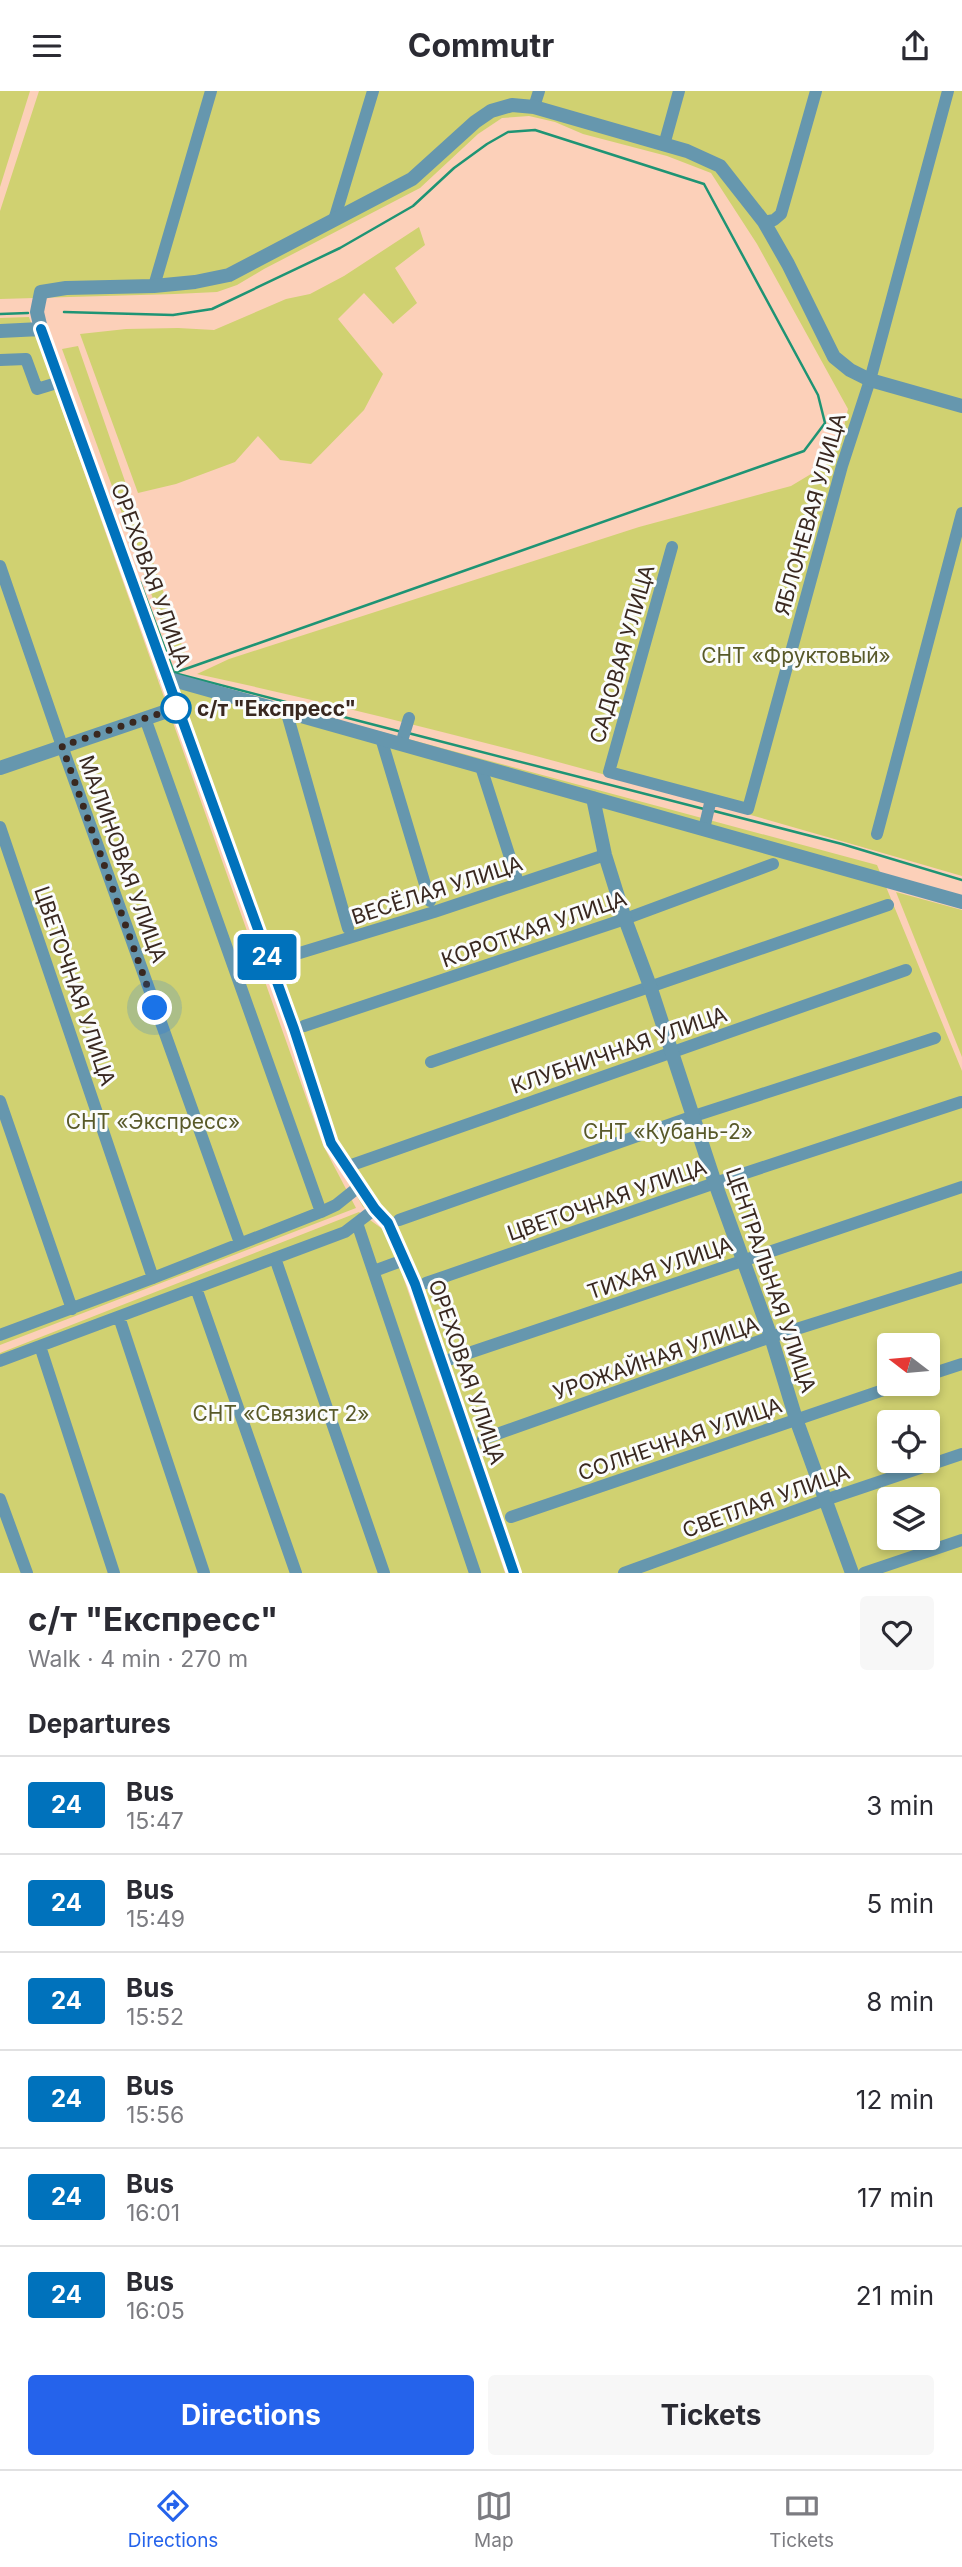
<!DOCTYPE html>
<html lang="en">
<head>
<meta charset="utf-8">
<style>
	:root { --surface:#fff; --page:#f7f7f7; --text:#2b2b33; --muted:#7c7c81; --line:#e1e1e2; --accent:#2563eb }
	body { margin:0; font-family:Inter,sans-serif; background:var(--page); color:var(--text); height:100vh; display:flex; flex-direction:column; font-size:26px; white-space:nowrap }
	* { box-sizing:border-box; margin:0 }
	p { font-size:23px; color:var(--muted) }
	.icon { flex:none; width:38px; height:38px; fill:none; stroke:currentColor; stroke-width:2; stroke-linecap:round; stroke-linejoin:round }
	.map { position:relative; height:1482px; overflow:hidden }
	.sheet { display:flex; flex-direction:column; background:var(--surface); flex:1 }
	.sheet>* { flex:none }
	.badge { padding:0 14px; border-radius:5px; font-size:24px; line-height:46px }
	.needle { width:46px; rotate:286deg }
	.buttons { position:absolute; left:877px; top:1242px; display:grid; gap:14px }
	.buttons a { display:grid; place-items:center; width:63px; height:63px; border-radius:7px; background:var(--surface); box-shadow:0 4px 10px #0003; font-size:35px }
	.you { position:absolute; width:35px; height:35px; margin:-18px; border:5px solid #fff; border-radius:50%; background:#1a73e8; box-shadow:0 0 0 10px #1a73e833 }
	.map>.badge { position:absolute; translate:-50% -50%; box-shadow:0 0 0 4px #fff }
	h2 { padding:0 28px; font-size:26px; line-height:63px }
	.round { display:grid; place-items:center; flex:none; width:74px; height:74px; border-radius:7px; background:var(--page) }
	.summary { display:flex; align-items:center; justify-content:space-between; height:119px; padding:0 28px }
	h1 { font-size:33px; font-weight:700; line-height:52px }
	.button { display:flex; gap:14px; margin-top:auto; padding:14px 28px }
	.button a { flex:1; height:80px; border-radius:7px; background:var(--accent); color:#fff; font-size:28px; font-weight:700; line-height:80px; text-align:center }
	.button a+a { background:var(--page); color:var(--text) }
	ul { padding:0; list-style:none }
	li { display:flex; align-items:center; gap:21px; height:98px; padding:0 28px; border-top:2px solid var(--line) }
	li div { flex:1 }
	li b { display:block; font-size:26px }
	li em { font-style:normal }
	li .badge { min-width:77px; font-weight:700; text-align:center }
	header { display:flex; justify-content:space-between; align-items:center; height:91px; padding:0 28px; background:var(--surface); font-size:32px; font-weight:700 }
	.tab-bar { display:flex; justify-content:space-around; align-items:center; height:98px; border-top:2px solid var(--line); background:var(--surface); font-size:19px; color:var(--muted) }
	.tab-bar a { display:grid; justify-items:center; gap:4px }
	.tab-bar .current { color:var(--accent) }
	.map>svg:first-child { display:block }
	.green { fill:#d0d171; fill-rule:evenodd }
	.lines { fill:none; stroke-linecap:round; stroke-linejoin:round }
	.stream { stroke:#1e9474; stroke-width:2.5 }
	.minor { stroke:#6697ae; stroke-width:12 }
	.tertiary { stroke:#6697ae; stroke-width:14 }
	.line-casing { stroke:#fff; stroke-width:16 }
	.line { stroke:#0072bc; stroke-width:10 }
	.walk { stroke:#392820; stroke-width:7; stroke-dasharray:0 12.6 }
	.stop-dot { fill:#fff; stroke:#0072bc; stroke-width:3.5 }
	.labels { text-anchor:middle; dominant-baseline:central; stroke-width:6; stroke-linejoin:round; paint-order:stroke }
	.street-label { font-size:21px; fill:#392820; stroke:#fbfcfb }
	.park-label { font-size:21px; fill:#585929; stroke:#fbfcfb }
	.stop-label { font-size:21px; font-weight:bold; fill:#392820; stroke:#fbfcfb; text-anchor:start }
</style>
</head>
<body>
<header><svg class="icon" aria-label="menu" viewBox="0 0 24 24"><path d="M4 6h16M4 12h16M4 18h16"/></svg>Commutr<svg class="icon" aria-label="share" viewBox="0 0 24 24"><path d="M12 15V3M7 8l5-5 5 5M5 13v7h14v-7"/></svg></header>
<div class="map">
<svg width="962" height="1482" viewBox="0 0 962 1482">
	<rect width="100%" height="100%" fill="#fcd0b9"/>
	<path class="green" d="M0,0H30L0,96Z
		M39,0H962V785C709,711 455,639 197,583L229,568L639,436L791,395L826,374L841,348L848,318L757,153L711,82L667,65L583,43L555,31L529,25L502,27L478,43L420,97L264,178L237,194L217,201L175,203L0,208V120Z
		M419,136L425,154L395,177L417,212L393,233L364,202L338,228L383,283L364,319L311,373L280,369L258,345L235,371L176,393L138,402L80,243L126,238L178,237L214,239L286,208L310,203L344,185Z
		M29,226L323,1054L356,1117L0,1254V227Z
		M78,255L185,563L175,568L62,258Z
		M159,581L877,774L962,980V1482H510L389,1134L363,1116L337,1071ZM889,1255H928V1293H889ZM889,1332H928V1370H889ZM889,1409H928V1447H889Z
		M896,801L962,819V966Z
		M359,1121L388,1142L505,1482H0V1262Z"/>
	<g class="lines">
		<path class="stream" d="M64,221L173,224L212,218L340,157L413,115L454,77L487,53L508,41L535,39L704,93L818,304L825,332L804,360L174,582
			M0,223L28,222
			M140,491L174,582L402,641
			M408,642L704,718
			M714,720L842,753L962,789"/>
		<path class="minor" d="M534,16L539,0
			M664,54L679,0
			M334,129L373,0
			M764,131L774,129L781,123L816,0
			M154,195L211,0
			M0,269L26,268L37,298L60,291
			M672,456L609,681L748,718L842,375L870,289L948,0
			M0,475L62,655L240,1152
			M286,619L348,837
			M145,627L321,1121
			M381,647L430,810
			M401,653L409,627
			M481,676L516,785
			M0,736L153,1187
			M704,738L711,708
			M877,743L962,422
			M280,868L434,821L605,764
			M304,935L625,828L773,773
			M431,971L888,814
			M0,1010L72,1218
			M346,1076L906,879
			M399,1129L694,1025L935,947
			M357,1132L475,1482
			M275,1167L384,1482
			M374,1180L404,1169
			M426,1192L715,1092L961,1011
			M196,1197L296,1482
			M119,1226L204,1482
			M0,1244L153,1187L321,1121L336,1114L361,1094
			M40,1255L114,1482
			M451,1268L962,1096
			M0,1270L345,1141L375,1118
			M928,1284L962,1273
			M483,1348L771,1246L962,1186
			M0,1408L27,1482
			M511,1426L901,1293
			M624,1482L825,1409L962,1363
			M864,1482L962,1449"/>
		<path class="tertiary" d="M0,240L41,238
			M166,587L962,811
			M0,677L176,617
			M593,707L605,764L625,828L650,895L715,1092L771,1246L796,1328L852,1482
			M514,1482L415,1193L388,1132L375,1118L331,1052L294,938L41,238L37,221L41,201L66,197L154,195L195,191L229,184L412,88L475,31L491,20L512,14L534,16L687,60L720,75L764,131L788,173L834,266L850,279L870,289L962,315"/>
	</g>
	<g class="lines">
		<g class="line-casing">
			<path id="line" d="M41,238L294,938L331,1052L375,1118L388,1132L415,1193L514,1482"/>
		</g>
		<use href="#line" class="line"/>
		<path class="walk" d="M155,917L62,655L176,617"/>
	</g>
	<circle class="stop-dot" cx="176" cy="617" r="14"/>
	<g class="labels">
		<g class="street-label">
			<text transform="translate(810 423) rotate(-74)">ЯБЛОНЕВАЯ УЛИЦА</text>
			<text transform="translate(151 484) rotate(70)">ОРЕХОВАЯ УЛИЦА</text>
			<text transform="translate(622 563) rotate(-74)">САДОВАЯ УЛИЦА</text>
			<text transform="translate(123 768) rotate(70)">МАЛИНОВАЯ УЛИЦА</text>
			<text transform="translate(437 799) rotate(-18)">ВЕСЁЛАЯ УЛИЦА</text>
			<text transform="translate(534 838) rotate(-19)">КОРОТКАЯ УЛИЦА</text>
			<text transform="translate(75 895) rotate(71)">ЦВЕТОЧНАЯ УЛИЦА</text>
			<text transform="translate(619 959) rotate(-19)">КЛУБНИЧНАЯ УЛИЦА</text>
			<text transform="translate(607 1109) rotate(-19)">ЦВЕТОЧНАЯ УЛИЦА</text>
			<text transform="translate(660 1177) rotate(-19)">ТИХАЯ УЛИЦА</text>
			<text transform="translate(771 1189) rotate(71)">ЦЕНТРАЛЬНАЯ УЛИЦА</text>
			<text transform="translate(656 1267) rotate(-19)">УРОЖАЙНАЯ УЛИЦА</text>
			<text transform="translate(467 1281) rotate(71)">ОРЕХОВАЯ УЛИЦА</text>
			<text transform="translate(680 1348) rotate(-19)">СОЛНЕЧНАЯ УЛИЦА</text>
			<text transform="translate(766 1410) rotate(-20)">СВЕТЛАЯ УЛИЦА</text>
		</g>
		<g class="park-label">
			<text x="796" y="564">СНТ «Фруктовый»</text>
			<text x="153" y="1030">СНТ «Экспресс»</text>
			<text x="668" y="1040">СНТ «Кубань-2»</text>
			<text x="281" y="1322">СНТ «Связист 2»</text>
		</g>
		<g class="stop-label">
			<text x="197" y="617">с/т "Експресс"</text>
		</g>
	</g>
</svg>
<div class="buttons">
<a><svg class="needle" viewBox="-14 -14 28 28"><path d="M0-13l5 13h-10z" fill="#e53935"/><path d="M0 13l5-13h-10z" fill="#7c7c81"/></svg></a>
<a><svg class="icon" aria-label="locate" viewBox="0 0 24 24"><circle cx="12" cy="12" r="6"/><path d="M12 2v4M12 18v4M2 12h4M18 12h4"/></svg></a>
<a><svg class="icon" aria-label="layers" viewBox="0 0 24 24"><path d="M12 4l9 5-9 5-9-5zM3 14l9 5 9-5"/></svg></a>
</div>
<div class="you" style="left:155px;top:917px"></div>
<b class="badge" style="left:267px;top:866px;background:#0072bc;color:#fff">24</b>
</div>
<section class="sheet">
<div class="summary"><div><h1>с/т &quot;Експресс&quot;</h1><p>Walk · 4 min · 270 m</p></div><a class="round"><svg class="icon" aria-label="heart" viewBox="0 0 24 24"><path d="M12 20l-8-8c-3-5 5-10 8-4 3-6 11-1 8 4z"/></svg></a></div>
<h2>Departures</h2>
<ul>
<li><span class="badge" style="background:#0072bc;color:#fff">24</span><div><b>Bus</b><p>15:47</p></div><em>3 min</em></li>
<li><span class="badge" style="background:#0072bc;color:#fff">24</span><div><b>Bus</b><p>15:49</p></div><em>5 min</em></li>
<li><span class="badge" style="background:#0072bc;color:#fff">24</span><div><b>Bus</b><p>15:52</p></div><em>8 min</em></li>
<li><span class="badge" style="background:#0072bc;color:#fff">24</span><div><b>Bus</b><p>15:56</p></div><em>12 min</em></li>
<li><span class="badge" style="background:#0072bc;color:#fff">24</span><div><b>Bus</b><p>16:01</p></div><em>17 min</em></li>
<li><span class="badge" style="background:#0072bc;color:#fff">24</span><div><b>Bus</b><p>16:05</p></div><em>21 min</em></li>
</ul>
<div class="button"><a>Directions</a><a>Tickets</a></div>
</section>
<nav class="tab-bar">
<a class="current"><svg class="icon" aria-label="directions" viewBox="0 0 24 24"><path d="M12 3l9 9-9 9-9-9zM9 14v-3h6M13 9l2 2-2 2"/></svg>Directions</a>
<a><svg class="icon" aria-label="map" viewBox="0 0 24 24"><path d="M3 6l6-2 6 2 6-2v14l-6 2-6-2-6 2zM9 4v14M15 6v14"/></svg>Map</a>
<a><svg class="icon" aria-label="tickets" viewBox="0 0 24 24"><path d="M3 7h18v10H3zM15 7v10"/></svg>Tickets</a>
</nav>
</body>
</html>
